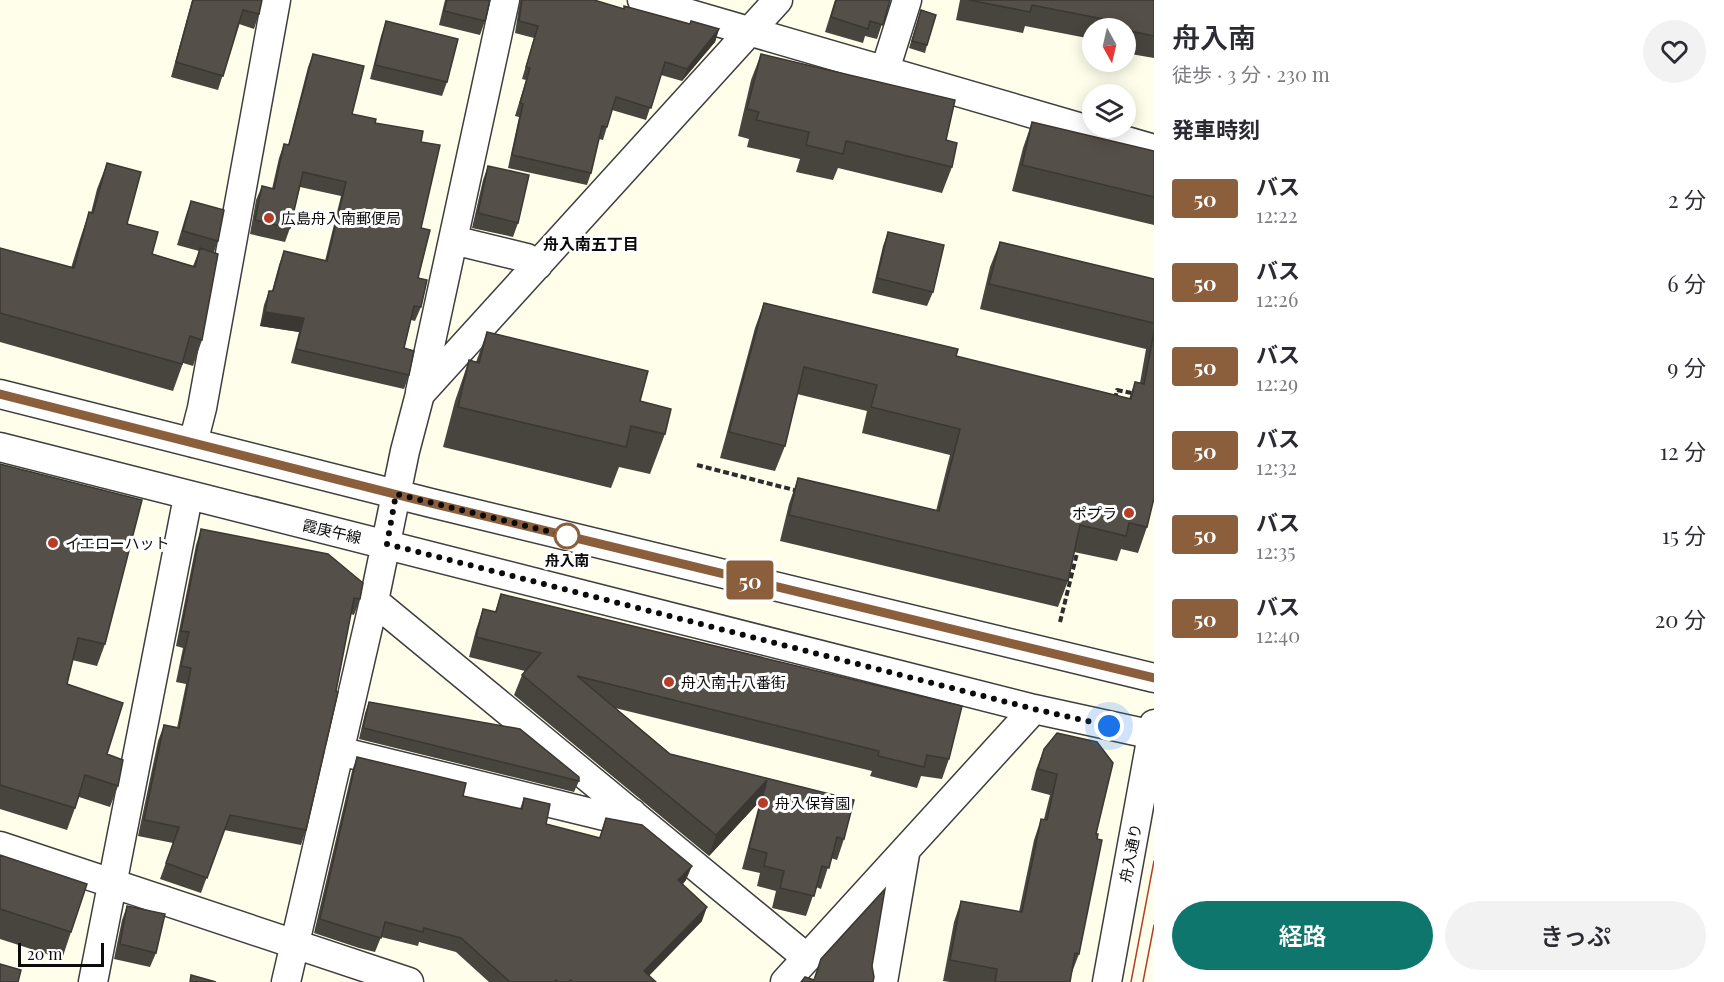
<!DOCTYPE html>
<html lang="ja">
<head>
<meta charset="utf-8">
<style>
	:root { --surface:#fff; --page:#f2f2f3; --text:#2b2b33; --muted:#7c7c81; --accent:#0f766e }
	body { margin:0; font-family:"Playfair Display","Noto Sans JP",serif; background:var(--page); color:var(--text); height:100vh; display:flex; flex-direction:column; font-size:22px; white-space:nowrap }
	* { box-sizing:border-box; margin:0 }
	p { font-size:20px; color:var(--muted) }
	.icon { flex:none; width:33px; height:33px; fill:none; stroke:currentColor; stroke-width:2; stroke-linecap:round; stroke-linejoin:round }
	.map { position:relative; flex:1; overflow:hidden }
	.panel { display:flex; flex-direction:column; background:var(--surface); width:570px }
	.panel>* { flex:none }
	.badge { padding:0 12px; border-radius:4px; font-size:21px; line-height:39px }
	.needle { width:39px; rotate:172deg }
	.tools { position:absolute; left:1082px; top:18px; display:grid; gap:12px }
	.tools a { display:grid; place-items:center; width:54px; height:54px; border-radius:50%; background:var(--surface); box-shadow:0 3px 15px #0003; font-size:30px }
	.scale { position:absolute; left:18px; bottom:15px; width:86px; box-sizing:border-box; padding-left:6px; border:3px solid #0b0b0b; border-top:0; font-size:16px; line-height:21px; white-space:nowrap; color:#0b0b0b; -webkit-text-stroke:4px #fff; paint-order:stroke }
	.you { position:absolute; width:30px; height:30px; margin:-15px; border:4px solid #fff; border-radius:50%; background:#1a73e8; box-shadow:0 0 0 9px #1a73e833 }
	.map>.badge { position:absolute; translate:-50% -50%; box-shadow:0 0 0 3px #fff }
	h2 { padding:0 18px; font-size:22px; line-height:54px }
	.round { display:grid; place-items:center; flex:none; width:63px; height:63px; border-radius:32px; background:var(--page) }
	.head { display:flex; align-items:center; justify-content:space-between; height:102px; padding:0 18px }
	h1 { font-size:28px; font-weight:600; line-height:45px }
	.primary-button { display:flex; gap:12px; margin-top:auto; padding:12px 18px }
	.primary-button a { flex:1; height:69px; border-radius:36px; background:var(--accent); color:#fff; font-size:24px; font-weight:600; line-height:69px; text-align:center }
	.primary-button a+a { background:var(--page); color:var(--text) }
	ul { padding:0; list-style:none }
	li { display:flex; align-items:center; gap:18px; height:84px; padding:0 18px }
	li div { flex:1 }
	li b { display:block; font-size:22px }
	li em { font-style:normal }
	li .badge { min-width:66px; font-weight:700; text-align:center }
	main { display:flex; flex:1; min-height:0 }
	.map>svg:first-child { display:block }
	.lines { fill:none; stroke-linecap:round; stroke-linejoin:round }
	.minor-casing { stroke:#3e3e3e; stroke-width:31 }
	.path { stroke:#2d2d2d; stroke-width:4; stroke-dasharray:6 3; stroke-linecap:butt }
	.minor { stroke:#fff; stroke-width:28 }
	.tram { stroke:#b63d29; stroke-width:1.5 }
	.wall { fill:#48443e }
	.shaded-wall { fill:#3b3732 }
	.building { fill:#544f48; stroke:#3b3732; stroke-width:1.5 }
	.line-casing { stroke:#fff; stroke-width:14 }
	.line { stroke:#8b5e3c; stroke-width:9 }
	.walk { stroke:#0b0b0b; stroke-width:6; stroke-dasharray:0 10.8 }
	.poi-dot { fill:#b63d29; stroke:#fff; stroke-width:2 }
	.stop-dot { fill:#fff; stroke:#8b5e3c; stroke-width:3 }
	.labels { text-anchor:middle; dominant-baseline:central; stroke-width:6; stroke-linejoin:round; paint-order:stroke }
	.poi-label { font-size:15px; fill:#0b0b0b; stroke:#fff; text-anchor:start }
	.street-label { font-size:15px; fill:#0b0b0b; stroke:#fff }
	.stop-label { font-size:15px; font-weight:bold; fill:#0b0b0b; stroke:#fff }
	.neighbourhood-label { font-size:16px; font-weight:bold; fill:#0b0b0b; stroke:#fff }
</style>
</head>
<body>
<main>
<div class="map">
<svg width="1154" height="982" viewBox="0 0 1154 982">
	<rect width="100%" height="100%" fill="#fefeeb"/>
	<g class="lines">
		<g class="minor-casing">
			<path id="minor" d="M642,0L1154,149
				M885,70L907,0
				M453,240L527,258L538,265
				M420,392L505,0
				M0,394L431,503L1154,678
				M193,443L202,408L276,0
				M0,447L1034,709L1154,735
				M374,601L807,958
				M339,751L612,818L632,813
				M0,846L409,982
				M93,982L188,497
				M286,982L374,601L405,451L420,394L778,0
				M785,982L1034,709
				M883,982L905,854
				M1107,982L1154,724"/>
		</g>
		<path class="path" d="M1115,399L1117,390L1136,394
			M697,465L798,491
			M1060,622L1078,549"/>
		<use href="#minor" class="minor"/>
		<path class="tram" d="M1131,982L1154,861
			M1143,982L1154,925"/>
	</g>
	<path class="wall" d="M192,0H262L259,14L254,29L239,24L218,90L171,77Z
		M445,0H490L485,21L480,35L439,25Z
		M520,0H594L624,9L690,24L719,29L715,42L682,81L661,75L646,120L612,110L603,140L599,139L591,173L587,185L508,168L519,117L515,116L526,80L522,79L534,38L515,33Z
		M835,0H890L877,39L865,36L863,43L825,32Z
		M960,0H1154V58L1125,53V28H1092V39L1025,26L1023,33L956,20Z
		M921,10L927,45L925,53L909,48Z
		M386,21L447,82L442,96L370,79L381,36Z
		M313,54L352,114L421,142V228L418,278L421,307L415,321L411,320L404,348L409,375L404,389L291,363L299,332L260,326L264,305L269,291H272L279,265L284,251L325,261L341,196L300,187L290,228L285,242L250,234L256,200L262,186L272,189L279,158L284,144L288,145L308,67Z
		M761,54L946,140L952,167L942,193L838,168L833,180L796,172L800,159L747,147L749,139L738,136L751,80Z
		M1032,122L1154,151V225L1012,191L1023,148Z
		M107,163L127,224L152,254L193,266L199,251L177,245L186,215L191,201L218,241L214,252L202,340L193,366L183,363L173,391L0,342V248L71,268L80,239L89,212L91,213L97,189Z
		M488,166L518,223L513,237L472,228L483,180Z
		M888,232L933,292L927,306L872,293L883,246Z
		M1000,242L1154,279V498L1147,527L1138,553L1121,549L1117,561L1074,552L1068,581L1058,607L780,541L789,504L798,478L936,511L950,455L862,433L867,411L797,394L785,446L775,471L720,458L755,328L764,303L956,356L1129,399L1135,382L1140,383L1146,349L980,309L990,267Z
		M487,332L640,401L665,434L650,474L619,467L611,488L443,447L455,401L469,360L476,362Z
		M0,464L105,644L97,666L72,660L67,684L107,754L118,786L110,807L79,797L67,830L0,809Z
		M201,529L360,599L354,615L351,614L306,830L301,845L224,830L201,893L160,879L173,843L138,836L158,741L164,725L177,728L186,684L176,682L183,648L176,646L196,545Z
		M501,594L949,759L942,779L921,776L917,788L870,776L872,771L615,708L670,754L854,800L844,839L837,860L831,858L821,889L816,887L806,916L772,908L776,891L757,886L760,873L742,869L760,801L709,856L514,695L522,675L525,671L469,657L476,630L483,609L495,612Z
		M369,702L579,781L574,792L359,739L365,713Z
		M1044,749L1096,834L1079,954L1071,975L1070,982H950L943,981L954,922L961,901L1019,912L1034,840L1041,819H1044L1050,795L1031,790L1036,770Z
		M357,757L463,796L520,809L524,798L546,824L599,838L606,818L686,880L683,884L702,921L649,976L656,982H489L456,952L419,942L418,946L381,937L375,952L359,948L314,933L352,771Z
		M0,855L71,932L62,959L0,939Z
		M127,906L156,953L150,967L114,959L122,920Z"/>
	<path class="shaded-wall" d="M719,29L715,42L682,81L687,69Z
		M265,312L304,318L299,332L260,326Z
		M767,780L760,801L709,856L716,835Z
		M692,866L686,880L673,894L678,880Z
		M707,907L702,921L642,982L644,971Z"/>
	<path class="building" d="M193,0H262L259,14L243,10L223,76L176,62Z
		M447,0H490L485,21L444,11Z
		M522,0H594L624,9V6L690,24L691,21L719,29L687,69L665,62L651,108L616,97L607,127L602,126L591,173L512,155L523,104L520,103L530,68L526,67L538,26L519,21Z
		M836,0H890L883,25L870,21L868,29L831,17Z
		M969,0H1154V36L1125,30V28H1113L1114,21L1032,5L1030,12Z
		M921,10L936,15L927,45L912,41Z
		M386,21L458,39L447,82L375,65Z
		M313,54L364,66L352,114L376,119L375,123L423,131L421,142L440,145L421,228L430,230L418,278L427,280L421,307L414,306L404,348L414,351L409,375L296,349L304,318L265,312L269,291H273L284,251L327,261L346,182L303,172L290,228L255,220L262,186L274,189L284,144L289,145Z
		M761,54L955,100L946,140L957,143L952,167L846,141L843,154L806,145L809,132L756,120L759,112L747,109Z
		M1032,122L1154,151V197L1022,165Z
		M107,163L141,172L127,224L158,232L152,254L195,267L200,248L218,254L202,340L190,336L182,364L0,313V248L74,268L89,212L93,213Z
		M488,166L529,175L518,223L478,213Z
		M191,201L224,210L218,241L183,231Z
		M888,232L944,245L933,292L877,278Z
		M1000,242L1154,279V323L989,284Z
		M764,303L958,349L956,356L1131,399L1135,382L1144,384L1154,332V498L1147,527L1129,523L1126,536L1080,525L1068,581L789,515L798,478L939,511L960,429L871,407L877,385L804,367L785,446L729,432Z
		M487,332L648,371L640,401L671,409L665,434L631,426L626,447L458,407L469,360L479,363Z
		M0,464L142,500L105,644L78,638L67,684L123,703L107,754L123,760L118,786L85,775L75,808L0,785Z
		M201,529L328,554L363,583L360,599L354,598L336,691L338,692L306,830L230,815L207,878L166,863L179,827L144,820L164,725L179,728L191,668L181,666L189,632L181,631Z
		M501,594L962,706L949,759L927,755L924,767L878,756L879,751L577,676L670,754L854,800L844,839L837,837L829,868L822,866L814,896L780,888L784,871L764,866L767,853L749,848L767,780L716,835L522,675L541,653L476,637L483,609L496,612Z
		M369,702L520,729L579,777V781L363,728Z
		M1057,733L1097,742L1113,763L1096,834H1098L1097,839L1102,840L1079,954L1075,953L1070,982H995L997,969L950,960L961,901L1022,912L1041,819L1047,820L1057,774L1038,769L1044,749Z
		M357,757L466,783L463,796L522,809L524,798L550,804L546,824L600,838L606,818L642,825L692,866L678,880L707,907L644,971L656,982H573L571,980L568,982H558L556,980L554,982H510L461,938L424,928L423,932L385,922L381,938L364,933L320,919Z
		M0,855L87,884L71,932L0,909Z
		M885,889L872,966L874,977L873,982H801L805,977L814,980L821,959Z
		M127,906L165,914L156,953L120,944Z
		M0,964L21,970L18,982H0Z
		M191,975L216,982H190Z"/>
	<g class="lines">
		<g class="line-casing">
			<path id="line" d="M0,394L414,499L1154,678"/>
		</g>
		<use href="#line" class="line"/>
		<path class="walk" d="M567,536L396,494L387,544L1034,709L1109,726"/>
	</g>
	<g class="poi-dot">
		<circle cx="269" cy="218" r="6"/>
		<circle cx="1129" cy="513" r="6"/>
		<circle cx="53" cy="543" r="6"/>
		<circle cx="669" cy="682" r="6"/>
		<circle cx="763" cy="803" r="6"/>
	</g>
	<circle class="stop-dot" cx="567" cy="536" r="12"/>
	<g class="labels">
		<g class="poi-label">
			<text x="281" y="218">広島舟入南郵便局</text>
			<text x="1117" y="513" text-anchor="end">ポプラ</text>
			<text x="65" y="543">イエローハット</text>
			<text x="681" y="682">舟入南十八番街</text>
			<text x="775" y="803">舟入保育園</text>
		</g>
		<g class="street-label">
			<text transform="translate(332 531) rotate(13)">霞庚午線</text>
			<text transform="translate(1130 853) rotate(-79)">舟入通り</text>
		</g>
		<g class="stop-label">
			<text x="567" y="560">舟入南</text>
		</g>
		<g class="neighbourhood-label">
			<text x="591" y="243">舟入南五丁目</text>
		</g>
	</g>
</svg>
<div class="tools">
<a><svg class="needle" viewBox="-14 -14 28 28"><path d="M0-13l5 13h-10z" fill="#e53935"/><path d="M0 13l5-13h-10z" fill="#7c7c81"/></svg></a>
<a><svg class="icon" aria-label="layers" viewBox="0 0 24 24"><path d="M12 4l9 5-9 5-9-5zM3 14l9 5 9-5"/></svg></a>
</div>
<div class="scale">20 m</div>
<div class="you" style="left:1109px;top:726px"></div>
<b class="badge" style="left:750px;top:580px;background:#8b5e3c;color:#fff">50</b>
</div>
<section class="panel">
<div class="head"><div><h1>舟入南</h1><p>徒歩 · 3 分 · 230 m</p></div><a class="round"><svg class="icon" aria-label="heart" viewBox="0 0 24 24"><path d="M12 20l-8-8c-3-5 5-10 8-4 3-6 11-1 8 4z"/></svg></a></div>
<h2>発車時刻</h2>
<ul>
<li><span class="badge" style="background:#8b5e3c;color:#fff">50</span><div><b>バス</b><p>12:22</p></div><em>2 分</em></li>
<li><span class="badge" style="background:#8b5e3c;color:#fff">50</span><div><b>バス</b><p>12:26</p></div><em>6 分</em></li>
<li><span class="badge" style="background:#8b5e3c;color:#fff">50</span><div><b>バス</b><p>12:29</p></div><em>9 分</em></li>
<li><span class="badge" style="background:#8b5e3c;color:#fff">50</span><div><b>バス</b><p>12:32</p></div><em>12 分</em></li>
<li><span class="badge" style="background:#8b5e3c;color:#fff">50</span><div><b>バス</b><p>12:35</p></div><em>15 分</em></li>
<li><span class="badge" style="background:#8b5e3c;color:#fff">50</span><div><b>バス</b><p>12:40</p></div><em>20 分</em></li>
</ul>
<div class="primary-button"><a>経路</a><a>きっぷ</a></div>
</section>
</main>
</body>
</html>
